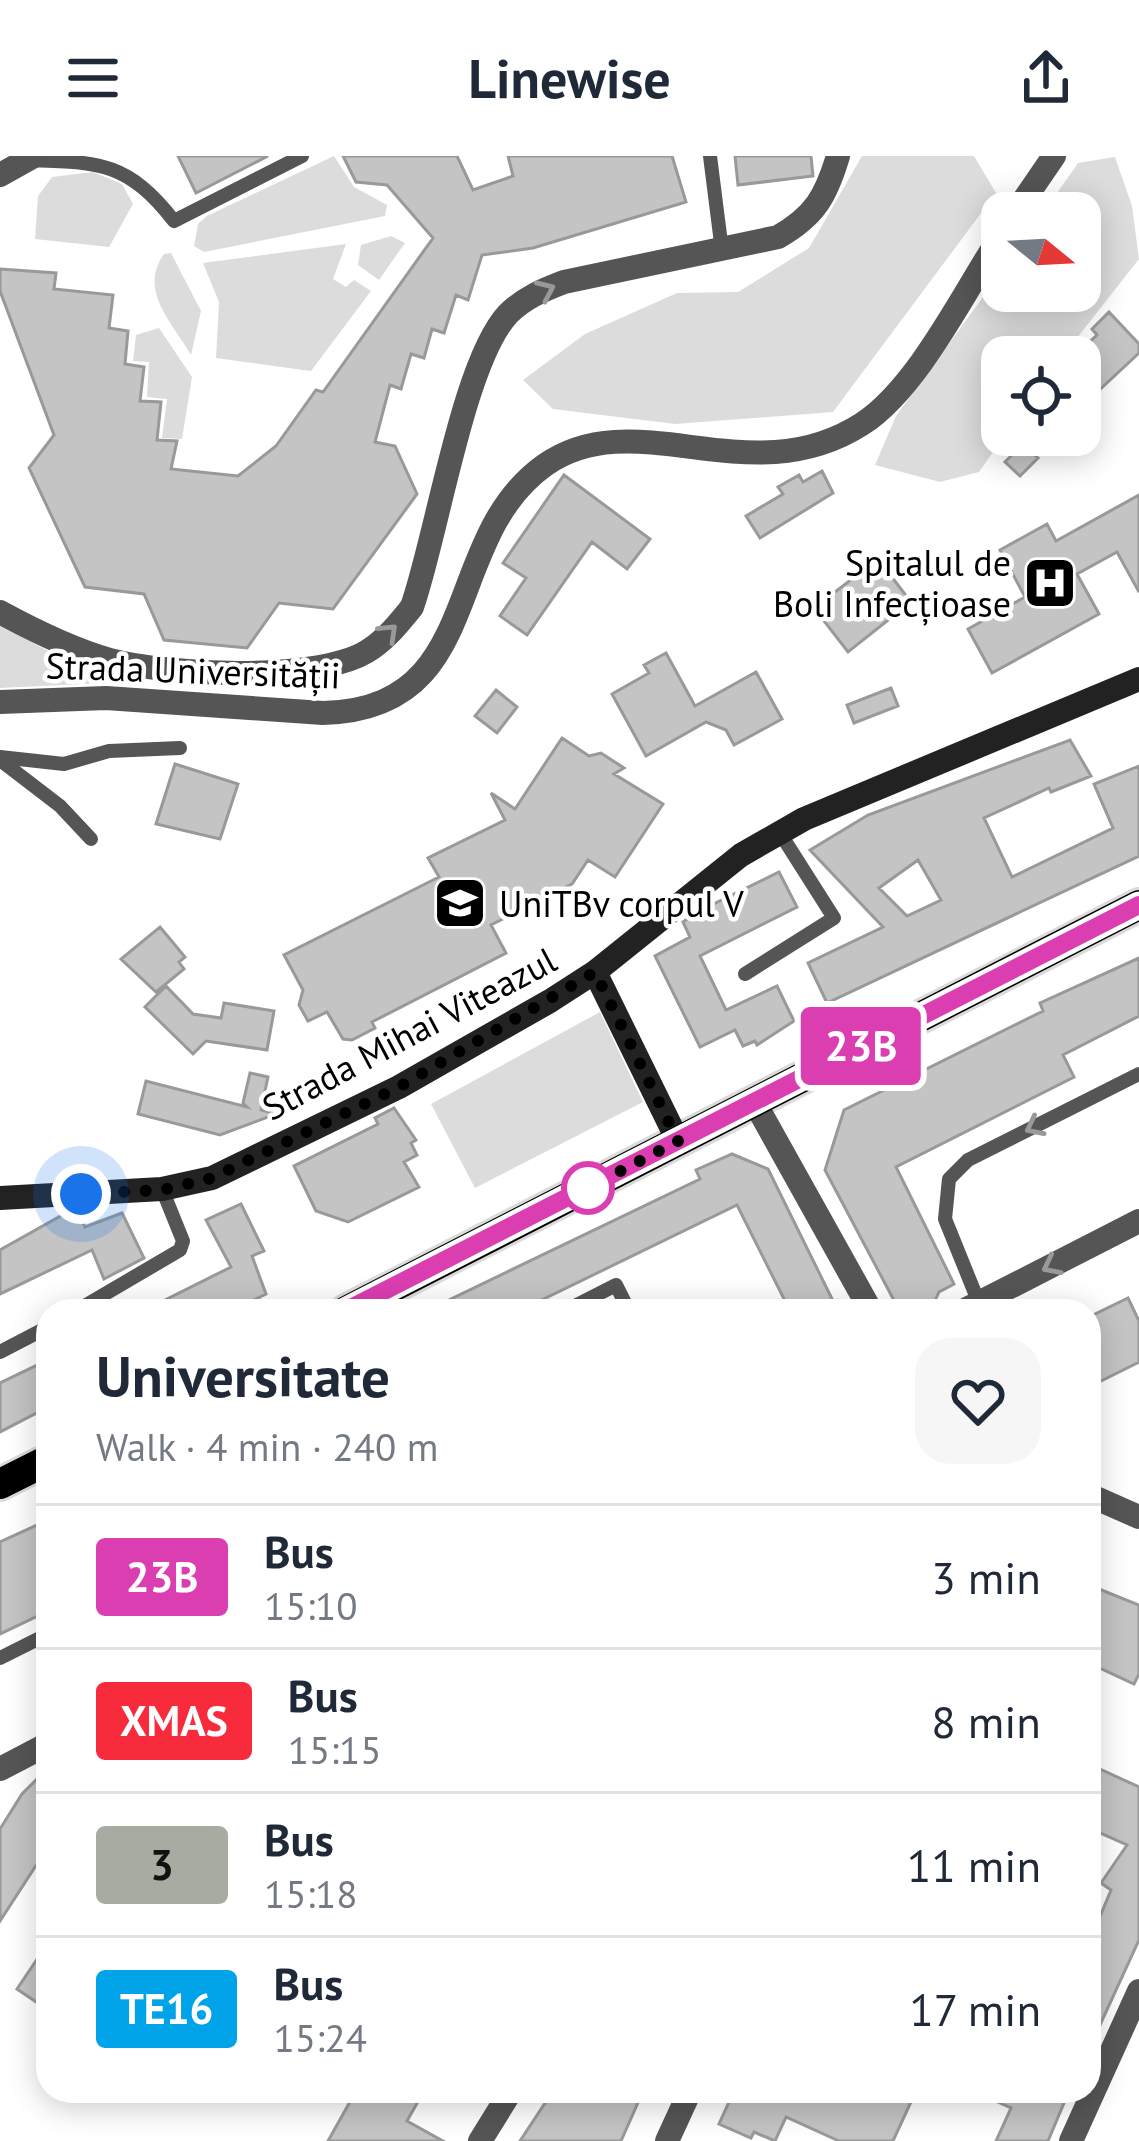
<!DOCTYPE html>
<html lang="en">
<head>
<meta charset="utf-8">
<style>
	:root { --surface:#fff; --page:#f6f6f7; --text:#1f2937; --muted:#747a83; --line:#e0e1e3 }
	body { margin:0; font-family:"PT Sans",sans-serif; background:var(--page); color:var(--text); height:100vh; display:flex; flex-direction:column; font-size:45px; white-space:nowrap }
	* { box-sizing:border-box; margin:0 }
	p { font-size:39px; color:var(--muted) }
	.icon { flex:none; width:66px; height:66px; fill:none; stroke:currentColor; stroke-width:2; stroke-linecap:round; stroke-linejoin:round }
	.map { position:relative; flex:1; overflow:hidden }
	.panel { position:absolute; left:36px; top:1143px; width:1065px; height:804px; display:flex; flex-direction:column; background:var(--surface); border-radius:36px; box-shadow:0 6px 30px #0003 }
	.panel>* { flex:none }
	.badge { padding:0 24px; border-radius:9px; font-size:42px; line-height:78px }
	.needle { width:78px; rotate:108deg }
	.controls { position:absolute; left:981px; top:36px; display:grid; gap:24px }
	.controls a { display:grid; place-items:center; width:120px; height:120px; border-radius:24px; background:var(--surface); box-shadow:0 6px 30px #0003; font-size:60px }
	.you { position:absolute; width:60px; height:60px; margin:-30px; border:9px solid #fff; border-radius:50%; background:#1a73e8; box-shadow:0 0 0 18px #1a73e833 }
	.map>.badge { position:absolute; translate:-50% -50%; box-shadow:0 0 0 6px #fff }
	.round { display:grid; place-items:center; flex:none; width:126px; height:126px; border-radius:36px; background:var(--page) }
	.summary { display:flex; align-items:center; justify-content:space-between; height:204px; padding:0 60px }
	h1 { font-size:57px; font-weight:700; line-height:90px }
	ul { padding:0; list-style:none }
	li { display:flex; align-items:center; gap:36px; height:144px; padding:0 60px; border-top:3px solid var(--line) }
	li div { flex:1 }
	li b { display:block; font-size:45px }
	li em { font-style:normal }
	li .badge { min-width:132px; font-weight:700; text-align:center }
	header { display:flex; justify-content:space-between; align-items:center; height:156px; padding:0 60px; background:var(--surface); font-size:54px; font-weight:700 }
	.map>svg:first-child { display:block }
	.green { fill:#dcdcdc }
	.building { fill:#c4c4c4; stroke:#999; stroke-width:3; fill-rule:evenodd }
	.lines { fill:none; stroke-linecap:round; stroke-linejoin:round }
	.primary-casing { stroke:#dbdbdb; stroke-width:36 }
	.lane { stroke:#555; stroke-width:14 }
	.street { stroke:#555; stroke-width:24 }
	.secondary { stroke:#222; stroke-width:24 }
	.primary { stroke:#000; stroke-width:30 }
	.oneway { stroke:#999 }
	.line-casing { stroke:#fff; stroke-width:27 }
	.line { stroke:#db3eb1; stroke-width:18 }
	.walk { stroke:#000; stroke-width:12; stroke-dasharray:0 21.6 }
	.stop-dot { fill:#fff; stroke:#db3eb1; stroke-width:6 }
	.labels { text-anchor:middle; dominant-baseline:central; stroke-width:9; stroke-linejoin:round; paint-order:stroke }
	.poi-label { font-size:36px; fill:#000; stroke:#fff; text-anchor:end }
	.street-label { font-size:36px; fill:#000; stroke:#fff }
</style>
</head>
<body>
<header><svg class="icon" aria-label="menu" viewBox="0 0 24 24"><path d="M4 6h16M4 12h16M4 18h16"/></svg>Linewise<svg class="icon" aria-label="share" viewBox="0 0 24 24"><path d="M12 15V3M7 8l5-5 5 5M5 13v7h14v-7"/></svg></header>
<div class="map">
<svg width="1139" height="1985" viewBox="0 0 1139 1985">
	<rect width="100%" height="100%" fill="#fff"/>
	<path class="green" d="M334,0L354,31L387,49L385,60L204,96L194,90L198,68L207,60Z
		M862,0H974L996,37L833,256L675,268L553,253L523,224L585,178L677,137L738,136L809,92Z
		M1115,1L1132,50L1139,103L1062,201H1002L1005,279L979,316L940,326L875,309L896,260L1002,115V135H1080V57H1043L1078,7Z
		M93,16L122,28L133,48L109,91L35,83L38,40L52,21Z
		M391,80L405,87L379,124L358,109L361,89Z
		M346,88L333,123L346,131L354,124L371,135L311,215L216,202L219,146L203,107Z
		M171,97L201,155L191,199C172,166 138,135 164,98Z
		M159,172L192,221L182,283L162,282L167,243L147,241L149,206L133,205L136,179Z
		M0,468L50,496L124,526L0,532Z
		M600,856L643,946L475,1032L431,948Z"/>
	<path class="building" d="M178,0H268L196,37Z
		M343,0H457L473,34L513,20L508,0H672L686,46L533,92L482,99L468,144L456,139L444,177L432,173L424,202L411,198L401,233L390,229L375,286L395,290L417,338L333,453L279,447L247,492L164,484L144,438L85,431L29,312L54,279L0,135V113L56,117L54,133L113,139L109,172L128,175L125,208L144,211L140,245L161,246L157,284L177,285L171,313L238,320L276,290L316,234L323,236L433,82L387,29L356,26Z
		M735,0H811L813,20L738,29Z
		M1109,156L1139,188V197L1080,252V195L1097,179L1092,173Z
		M1023,288L1038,302L1020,320L1005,306Z
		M822,315L833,337L760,382L746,360L783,338L778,331L799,319L803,326Z
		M564,319L650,383L627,413L592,386L527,479L500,460L526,422L503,407Z
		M1139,339V436L1117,396L1077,418L1099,458L992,517L968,473L1025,441L1000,394L1047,368L1056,385Z
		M878,403L911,446L848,496L814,452Z
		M666,497L695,550L756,516L782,563L734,589L726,574L706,566L646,600L612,538L649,517L644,509Z
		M891,532L898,550L854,567L847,549Z
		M496,534L517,551L497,577L475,560Z
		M562,582L589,600L601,597L624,612L614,618L663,648L615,721L588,704L572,728L491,769L506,797L372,866L375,872L352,884L343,883L327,856L308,865L299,849L303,834L284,799L439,721L428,702L505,664L491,637L515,653Z
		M1070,584L1091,620L1051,636L1049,632L984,662L1012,721L1113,672L1094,628L1139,610V700L827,847L808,807L883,771L810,694L868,659ZM918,704L941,744L907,760L879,732Z
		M175,608L238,628L220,683L156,668Z
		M779,716L797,751L700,800L726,854L777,830L794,865L757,889L755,885L743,890L735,874L700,891L655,800L690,781L683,766L695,757Z
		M160,771L185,801L179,806L184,813L156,836L121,803Z
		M1139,802V860L1063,899L1074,921L896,1011L954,1128L939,1136L934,1147L898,1152L825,1014L844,954L1043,855L1040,847Z
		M166,830L193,858L221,862L224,847L274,855L267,894L206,885L193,898L145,851Z
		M250,917L268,921L261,954L276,958L220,979L138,958L146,925L247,951L243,947Z
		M394,952L416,984L411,987L417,999L404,1006L419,1031L348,1066L316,1055L294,1010L378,968L375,962Z
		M732,998L768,1013L838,1155H790L737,1049L519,1155H426L700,1023L696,1014Z
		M241,1048L264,1095L252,1100L266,1138L231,1155H143L231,1111L206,1064Z
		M66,1057L68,1062L79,1057L85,1071L122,1057L144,1102L104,1123L92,1094L0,1138V1094Z
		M1128,1142L1139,1165V1206L1097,1227L1089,1210V1161Z
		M48,1204V1251L0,1276V1227Z
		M48,1364V1455L0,1478V1386Z
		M1089,1429L1139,1449V1518L1134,1528L1089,1507Z
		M1089,1608L1139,1631V1784L1089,1893V1767L1096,1770L1111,1734L1101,1727L1127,1689L1089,1672Z
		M48,1612V1691L0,1765V1673L22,1638Z
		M48,1787V1854L17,1833Z
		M356,1935H424L407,1965L443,1985H328Z
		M553,1935H626L640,1942L621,1985H520Z
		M734,1935H916L893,1985H839L786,1961L775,1985L754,1976L751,1982L719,1968Z
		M973,1935H1069L1048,1985H996L1011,1952Z"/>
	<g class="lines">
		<g class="primary-casing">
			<path id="primary" d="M346,1155L1139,749
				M0,1328L48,1304"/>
		</g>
		<path class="lane" d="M710,0L722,95
			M27,4C98,6 127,5 174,65L302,0
			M0,601L64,608L109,595L180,592
			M0,604L60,650L91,683
			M745,818L834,762L780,677
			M979,1147L945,1063L949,1023L968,1004L1139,918
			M76,1155L180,1094L183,1085L162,1033
			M565,1155L616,1129L629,1155
			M0,1196L48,1171
			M0,1502L48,1478"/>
		<path class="street" d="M0,19L34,0
			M1015,57L1054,0
			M0,456C35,475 71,493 110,504C167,519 315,526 366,496C385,485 398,468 412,451C437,380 463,206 508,158C524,142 543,134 564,126L778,81C815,60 826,40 838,0
			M0,546L106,542L323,557C488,553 439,384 545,309C636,245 750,340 862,268C918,232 965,134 1002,78
			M755,947L871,1155
			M963,1155L1139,1065
			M1089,1339L1139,1361
			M0,1613L48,1588
			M480,1985L511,1935
			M667,1985L690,1935
			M1071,1985L1139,1835"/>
		<path class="secondary" d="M595,816L678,985
			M0,1042L162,1033L212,1022L399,931L550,845L595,816L741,699L804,663L1139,523"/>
		<use href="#primary" class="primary"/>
	</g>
	<defs><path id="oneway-chevron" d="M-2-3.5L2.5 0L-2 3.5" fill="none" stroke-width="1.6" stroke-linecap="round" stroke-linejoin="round" transform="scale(3)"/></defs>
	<g class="oneway">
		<use href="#oneway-chevron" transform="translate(546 134) rotate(-24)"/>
		<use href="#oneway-chevron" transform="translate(389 476) rotate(-44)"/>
		<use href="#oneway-chevron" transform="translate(1034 971) rotate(153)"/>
		<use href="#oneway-chevron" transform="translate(1051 1110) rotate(153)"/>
	</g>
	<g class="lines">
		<g class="line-casing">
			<path id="line" d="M345,1155L1139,749"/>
		</g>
		<use href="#line" class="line"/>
		<path class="walk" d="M81,1038L162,1034L212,1022L399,931L595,816L678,985L588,1032"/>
	</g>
	<defs>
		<g id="hospital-square" transform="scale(2.7)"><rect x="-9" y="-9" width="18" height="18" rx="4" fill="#000" stroke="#fff"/><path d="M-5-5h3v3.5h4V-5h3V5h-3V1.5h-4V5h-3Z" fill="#fff"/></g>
		<g id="university-square" transform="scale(2.7)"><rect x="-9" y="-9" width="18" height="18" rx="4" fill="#000" stroke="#fff"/><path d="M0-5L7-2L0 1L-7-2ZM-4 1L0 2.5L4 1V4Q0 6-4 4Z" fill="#fff"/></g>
	</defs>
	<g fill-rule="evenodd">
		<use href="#hospital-square" x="1050" y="427"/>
		<use href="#university-square" x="460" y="747"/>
	</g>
	<circle class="stop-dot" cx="588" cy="1032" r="24"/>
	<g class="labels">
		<g class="poi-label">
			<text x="1011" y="406">Spitalul de<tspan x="1011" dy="41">Boli Infecțioase</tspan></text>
			<text x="499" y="747" text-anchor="start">UniTBv corpul V</text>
		</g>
		<g class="street-label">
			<text transform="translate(193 514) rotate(2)">Strada Universității</text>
			<text transform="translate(409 877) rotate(-28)">Strada Mihai Viteazul</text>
		</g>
	</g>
</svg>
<div class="controls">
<a><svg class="needle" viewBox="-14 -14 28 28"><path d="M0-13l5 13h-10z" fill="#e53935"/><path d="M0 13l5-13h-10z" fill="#747a83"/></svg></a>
<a><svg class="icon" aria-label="locate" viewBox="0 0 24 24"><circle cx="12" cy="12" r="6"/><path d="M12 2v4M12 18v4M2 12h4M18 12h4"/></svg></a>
</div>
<div class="you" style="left:81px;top:1038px"></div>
<b class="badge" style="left:861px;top:890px;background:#db3eb1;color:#fff">23B</b>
<section class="panel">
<div class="summary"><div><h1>Universitate</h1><p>Walk · 4 min · 240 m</p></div><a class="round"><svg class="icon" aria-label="heart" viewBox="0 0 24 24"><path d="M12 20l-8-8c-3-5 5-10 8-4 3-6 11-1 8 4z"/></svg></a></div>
<ul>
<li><span class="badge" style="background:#db3eb1;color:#fff">23B</span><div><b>Bus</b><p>15:10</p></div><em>3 min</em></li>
<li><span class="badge" style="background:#f82b3c;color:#fff">XMAS</span><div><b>Bus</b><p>15:15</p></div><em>8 min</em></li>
<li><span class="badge" style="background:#a6aca2;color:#111">3</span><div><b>Bus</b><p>15:18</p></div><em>11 min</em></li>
<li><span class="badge" style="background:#00a3e8;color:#fff">TE16</span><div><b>Bus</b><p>15:24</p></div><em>17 min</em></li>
</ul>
</section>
</div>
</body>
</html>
